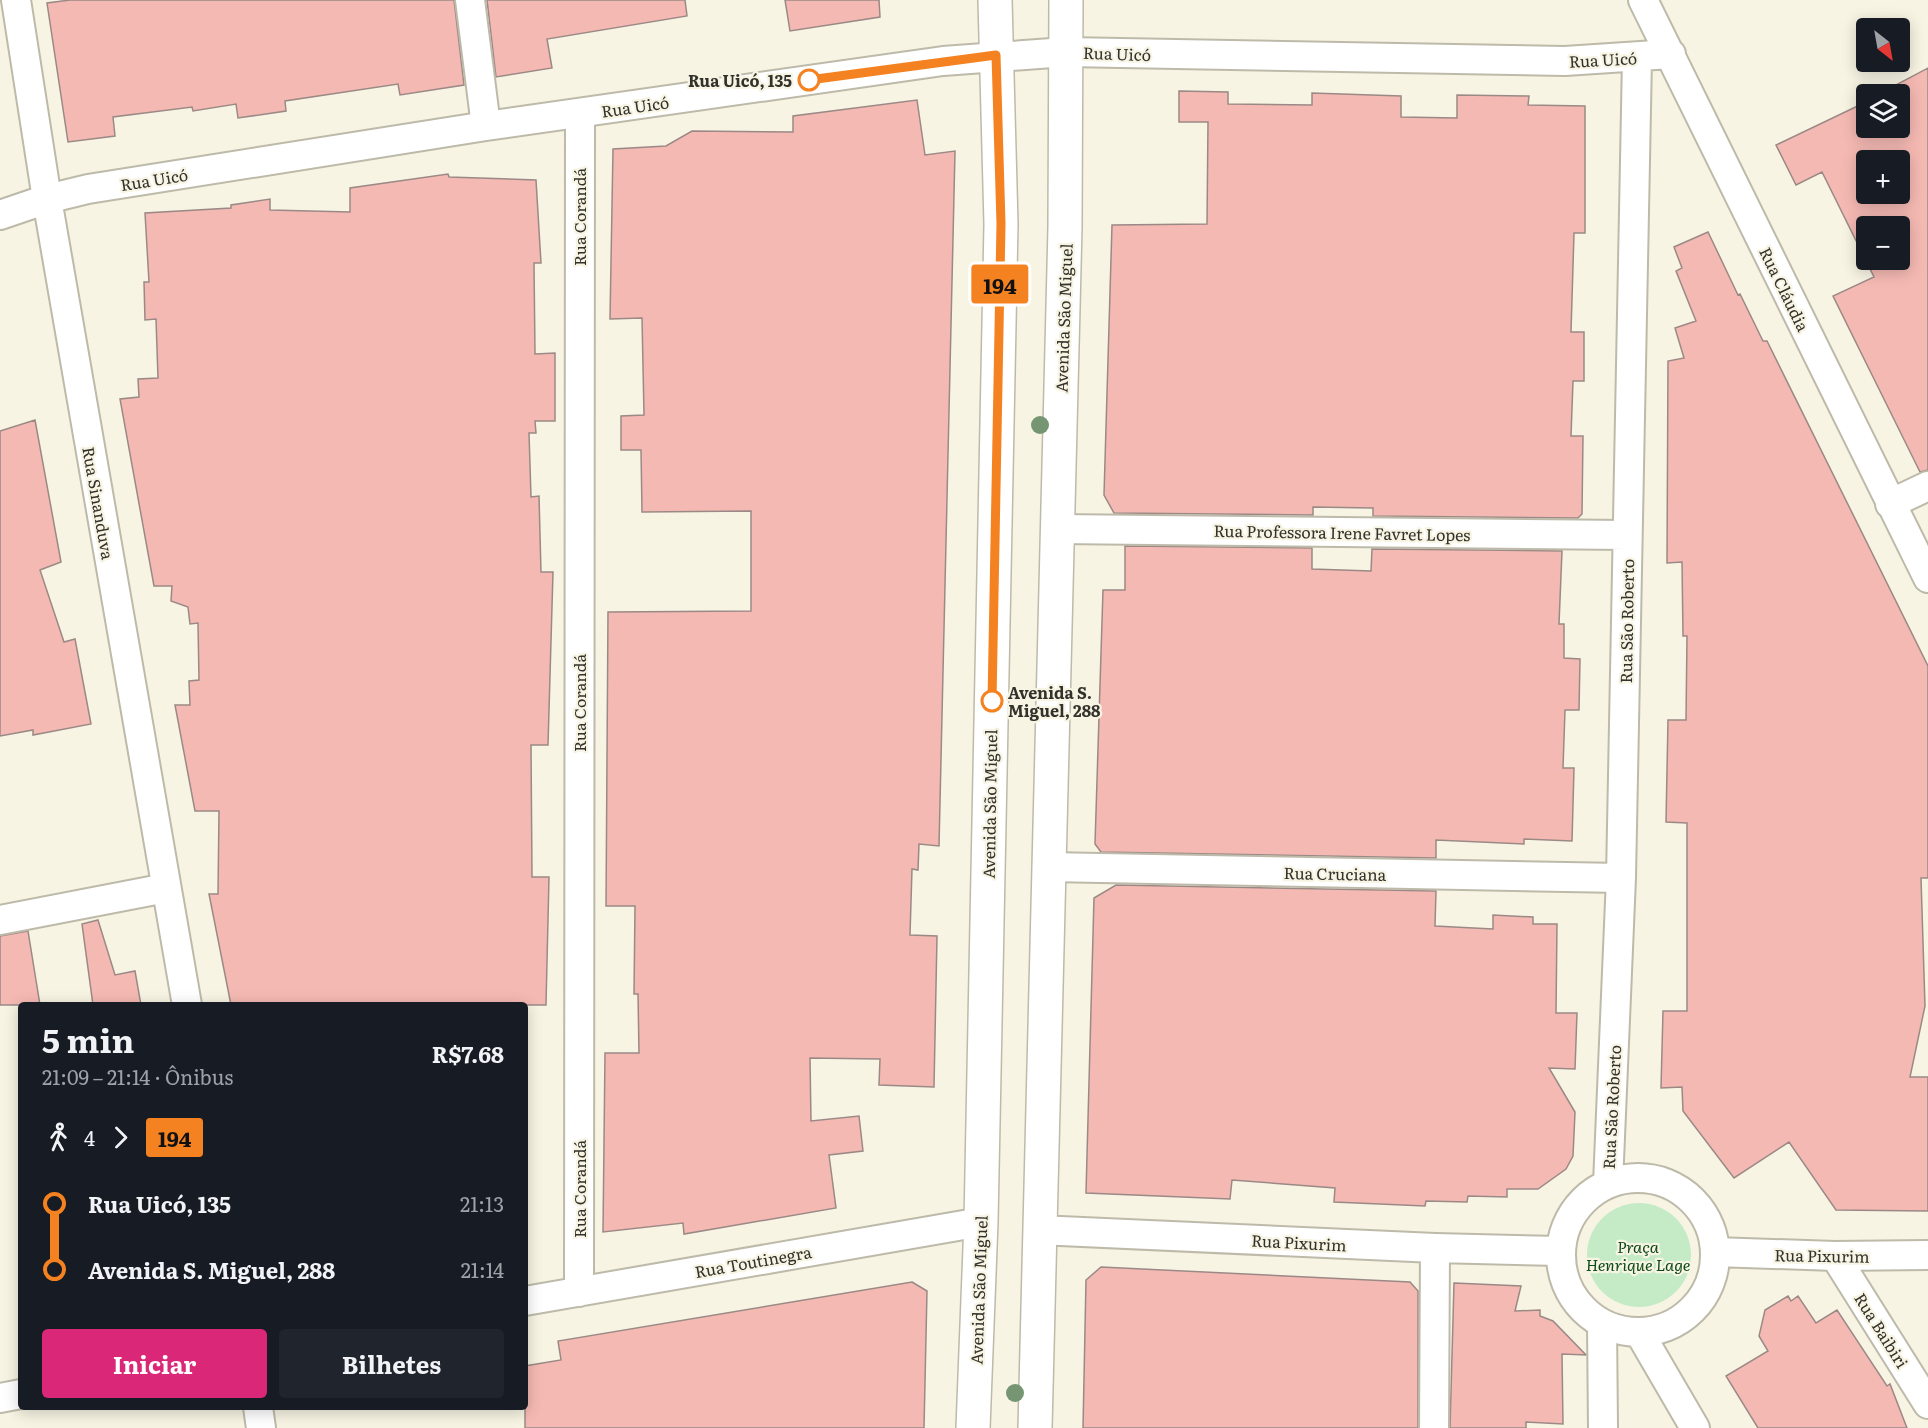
<!DOCTYPE html>
<html lang="pt">
<head>
<meta charset="utf-8">
<style>
	:root { --surface:#171b24; --page:#20242c; --text:#f1f3f6; --muted:#9ea1a6; --accent:#db2777 }
	body { margin:0; font-family:Literata,serif; background:var(--page); color:var(--text); height:100vh; display:flex; flex-direction:column; font-size:22px; white-space:nowrap }
	* { box-sizing:border-box; margin:0 }
	p { font-size:20px; color:var(--muted) }
	.icon { flex:none; width:33px; height:33px; fill:none; stroke:currentColor; stroke-width:2; stroke-linecap:round; stroke-linejoin:round }
	.map { position:relative; flex:1; overflow:hidden }
	.drawer { position:absolute; left:18px; top:1002px; width:510px; height:408px; display:flex; flex-direction:column; background:var(--surface); border-radius:6px; box-shadow:0 3px 15px #0003 }
	.drawer>* { flex:none }
	.badge { padding:0 12px; border-radius:4px; font-size:21px; line-height:39px }
	.needle { width:39px; rotate:149deg }
	.tools { position:absolute; left:1856px; top:18px; display:grid; gap:12px }
	.tools a { display:grid; place-items:center; width:54px; height:54px; border-radius:6px; background:var(--surface); box-shadow:0 3px 15px #0003; font-size:30px }
	.map>.badge { position:absolute; translate:-50% -50%; box-shadow:0 0 0 3px #fff }
	.legs { display:flex; align-items:center; gap:9px; height:66px; padding:0 24px; font-size:20px }
	.legs p { margin-inline-start:auto }
	.headline { display:flex; align-items:center; justify-content:space-between; height:102px; padding:0 24px }
	h1 { font-size:33px; font-weight:700; line-height:45px }
	.action { display:flex; gap:12px; margin-top:auto; padding:12px 24px }
	.action a { flex:1; height:69px; border-radius:6px; background:var(--accent); color:#fff; font-size:24px; font-weight:700; line-height:69px; text-align:center }
	.action a+a { background:var(--page); color:var(--text) }
	ul { padding:0 24px; list-style:none }
	li { display:flex; align-items:center; gap:21px; height:66px; font-size:22px }
	li i { display:grid; place-items:center; width:9px; height:100%; margin:0 8px; background:currentColor }
	li i::after { content:''; width:15px; height:15px; margin:-8px; border:4px solid; border-radius:50%; background:var(--surface) }
	li p { margin-inline-start:auto }
	li:first-child i { background:linear-gradient(#0000 50%,currentColor 0) }
	li:last-child i { background:linear-gradient(currentColor 50%,#0000 0) }
	.map>svg:first-child { display:block }
	.green { fill:#c5ebc6 }
	.building { fill:#f5b9b3; stroke:#9b8986; stroke-width:1.5; fill-rule:evenodd }
	.lines { fill:none; stroke-linecap:round; stroke-linejoin:round }
	.minor-casing { stroke:#bebaaa; stroke-width:32 }
	.secondary-casing { stroke:#bebaaa; stroke-width:36 }
	.minor { stroke:#fff; stroke-width:28 }
	.secondary { stroke:#fff; stroke-width:33 }
	.tree { fill:#769673 }
	.line-1-casing { stroke:#fff; stroke-width:14 }
	.line-1 { stroke:#f58220; stroke-width:9 }
	.stop-1-dot { fill:#fff; stroke:#f58220; stroke-width:3 }
	.labels { text-anchor:middle; dominant-baseline:central; stroke-width:4.5; stroke-linejoin:round; paint-order:stroke }
	.street-label { font-size:16px; fill:#33312b; stroke:#f7f4e3 }
	.stop-label { font-size:16px; font-weight:bold; fill:#33312b; stroke:#f7f4e3; text-anchor:end }
	.park-label { font-size:16px; font-style:italic; fill:#0c4917; stroke:#f7f4e3 }
</style>
</head>
<body>
<div class="map">
<svg width="1928" height="1428" viewBox="0 0 1928 1428">
	<rect width="100%" height="100%" fill="#f7f4e3"/>
	<path class="green" d="M1587 1255a52 52 0 1 1 104 0a52 52 0 1 1-104 0Z"/>
	<path class="building" d="M70,0H454L464,85L400,95L398,84L285,101L286,111L238,118L236,104L193,111L192,107L113,117L115,136L68,142L47,3Z
		M487,0H685L687,16L547,39L552,68L496,77Z
		M785,0H879L880,17L790,31Z
		M1928,68V470L1920,472L1833,296L1874,277L1822,172L1796,185L1776,145L1866,102V128H1899V94H1879ZM1866,160H1899V194H1866ZM1866,226H1899V260H1866Z
		M1179,91L1228,92V104L1312,105V93L1401,96V117L1457,118V95L1529,96L1528,105L1585,106V233H1574L1571,332H1584V381H1573L1571,436H1583L1582,514L1578,518L1373,516V508L1313,507V515L1114,513L1104,495L1112,225L1207,224L1208,122H1179Z
		M917,100L925,155L955,151L939,846L919,844L918,870L912,869L910,935L937,936L934,1087L879,1085L880,1059L810,1058L811,1121L859,1116L863,1151L829,1155L836,1208L684,1234L683,1223L603,1232L605,1053H639L638,994H634L635,906H606L608,612L751,611V511L642,512L641,450H621V416L644,415L642,318L610,319L613,149L666,146L692,131L793,132V116Z
		M448,174L449,177L536,180L541,263H534L535,354L555,353V421H535L536,433H529L531,497L539,496L541,572H553L548,745H531L532,877H549L546,1005H231L209,894H218L219,811H195L175,705H190L189,681L199,680L198,623L190,624L188,607L171,601L172,586H154L120,399L139,397L138,379L158,378L156,319L145,320L144,282H149L145,213L231,208V205L270,199V210L350,212V188Z
		M1708,232L1738,295L1740,294L1763,341H1767L1928,666V878H1921L1925,1006L1910,1077H1928V1211L1836,1210L1789,1142L1734,1178L1683,1111L1682,1087L1661,1088L1663,1011H1687V823L1666,822L1668,720H1686L1687,636H1683L1682,562L1667,563L1668,361L1684,358L1675,328L1696,321L1676,271L1682,268L1674,247Z
		M35,420L61,562L40,570L64,642L75,639L91,724L33,735V730L0,736V431Z
		M1125,546L1312,548V569L1371,571L1372,549L1562,551L1559,624H1564V658L1580,659L1579,710H1565L1563,768H1574L1572,841L1524,839V844L1436,840V858L1101,852L1095,844L1103,590H1125Z
		M1116,885L1436,891L1435,926L1493,929V915L1533,917V924H1557L1556,1013H1577L1575,1069L1549,1068L1575,1112L1573,1156L1566,1169L1538,1189H1507V1197L1468,1196L1467,1202L1426,1201L1425,1206L1334,1202L1335,1188L1232,1180L1230,1199L1086,1193L1094,898Z
		M98,920L115,975L135,971L141,1005H93L82,924Z
		M28,931L40,1005H0V936Z
		M1101,1267L1410,1282L1418,1291V1428H1083L1086,1280Z
		M912,1282L927,1291L924,1428H525V1366L561,1360L558,1341Z
		M1454,1283L1521,1286L1515,1311L1540,1310V1316L1553,1321L1586,1355L1562,1354L1563,1424L1526,1422V1428H1450Z
		M1788,1296L1791,1301L1798,1296L1816,1323L1837,1310L1887,1386L1890,1384L1907,1428H1758L1726,1376L1768,1351L1759,1336L1765,1310Z"/>
	<g class="lines">
		<g class="minor-casing">
			<path id="minor" d="M16,0L47,199L187,1005
				M470,0L486,126
				M1643,0L1928,578
				M0,215L47,199L88,189L486,126L943,61L1066,52L1565,61L1671,54
				M1890,504L1928,486
				M1057,529L1627,535
				M1048,867L1621,878
				M0,920L166,888
				M1561 1255a77 77 0 1 1 154 0a77 77 0 1 1-154 0Z
				M1608,1184L1621,878L1637,58
				M1038,1230L1435,1248L1560,1251
				M1715,1252L1835,1256L1928,1255
				M1835,1256L1928,1404
				M579,1292L580,114
				M525,1301L981,1222
				M1602,1324L1603,1428
				M1639,1332L1695,1428
				M0,1398L21,1394
				M258,1407L261,1428
				M1434,1428L1435,1248"/>
		</g>
		<g class="secondary-casing">
			<path id="secondary" d="M973,1428L981,1222L1001,224L995,0
				M1035,1428L1065,227L1066,0"/>
		</g>
		<use href="#minor" class="minor"/>
		<use href="#secondary" class="secondary"/>
	</g>
	<g class="tree">
		<circle cx="1040" cy="425" r="9"/>
		<circle cx="1015" cy="1393" r="9"/>
	</g>
	<g class="lines">
		<g class="line-1-casing">
			<path id="line-1" d="M809,80L996,55L1001,224L992,701"/>
		</g>
		<use href="#line-1" class="line-1"/>
	</g>
	<g class="stop-1-dot">
		<circle cx="809" cy="80" r="10"/>
		<circle cx="992" cy="701" r="10"/>
	</g>
	<g class="labels">
		<g class="street-label">
			<text transform="translate(1117 53) rotate(2)">Rua Uicó</text>
			<text transform="translate(1603 59) rotate(-3)">Rua Uicó</text>
			<text transform="translate(635 106) rotate(-8)">Rua Uicó</text>
			<text transform="translate(154 179) rotate(-9)">Rua Uicó</text>
			<text transform="translate(579 217) rotate(-90)">Rua Corandá</text>
			<text transform="translate(1785 289) rotate(64)">Rua Cláudia</text>
			<text transform="translate(1063 318) rotate(-88)">Avenida São Miguel</text>
			<text transform="translate(99 503) rotate(80)">Rua Sinanduva</text>
			<text transform="translate(1342 532) rotate(1)">Rua Professora Irene Favret Lopes</text>
			<text transform="translate(1626 621) rotate(-89)">Rua São Roberto</text>
			<text transform="translate(579 703) rotate(-90)">Rua Corandá</text>
			<text transform="translate(989 804) rotate(-89)">Avenida São Miguel</text>
			<text transform="translate(1335 873) rotate(1)">Rua Cruciana</text>
			<text transform="translate(1611 1107) rotate(-87)">Rua São Roberto</text>
			<text transform="translate(579 1189) rotate(-90)">Rua Corandá</text>
			<text transform="translate(1299 1242) rotate(3)">Rua Pixurim</text>
			<text transform="translate(1822 1255) rotate(1)">Rua Pixurim</text>
			<text transform="translate(753 1261) rotate(-10)">Rua Toutinegra</text>
			<text transform="translate(978 1290) rotate(-88)">Avenida São Miguel</text>
			<text transform="translate(1882 1330) rotate(58)">Rua Baibiri</text>
		</g>
		<g class="stop-label">
			<text x="792" y="80">Rua Uicó, 135</text>
			<text x="1008" y="692" text-anchor="start">Avenida S.<tspan x="1008" dy="18">Miguel, 288</tspan></text>
		</g>
		<g class="park-label">
			<text x="1638" y="1246">Praça<tspan x="1638" dy="18">Henrique Lage</tspan></text>
		</g>
	</g>
</svg>
<div class="tools">
<a><svg class="needle" viewBox="-14 -14 28 28"><path d="M0-13l5 13h-10z" fill="#e53935"/><path d="M0 13l5-13h-10z" fill="#9ea1a6"/></svg></a>
<a><svg class="icon" aria-label="layers" viewBox="0 0 24 24"><path d="M12 4l9 5-9 5-9-5zM3 14l9 5 9-5"/></svg></a>
<a>+</a>
<a>−</a>
</div>
<b class="badge" style="left:1000px;top:284px;background:#f58220;color:#111">194</b>
<section class="drawer">
<div class="headline"><div><h1>5 min</h1><p>21:09 – 21:14 · Ônibus</p></div><b>R$7.68</b></div>
<div class="legs"><svg class="icon" aria-label="walk" viewBox="0 0 24 24"><circle cx="13" cy="4" r="2"/><path d="M13 8l-2 6 4 7M11 14l-3 7M7 12l3-4h3l4 4"/></svg>4<svg class="icon" aria-label="forward" viewBox="0 0 24 24"><path d="M9 5l7 7-7 7"/></svg><b class="badge" style="background:#f58220;color:#111">194</b></div>
<ul>
<li><i style="color:#f58220"></i><b>Rua Uicó, 135</b><p>21:13</p></li>
<li><i style="color:#f58220"></i><b>Avenida S. Miguel, 288</b><p>21:14</p></li>
</ul>
<div class="action"><a>Iniciar</a><a>Bilhetes</a></div>
</section>
</div>
</body>
</html>
